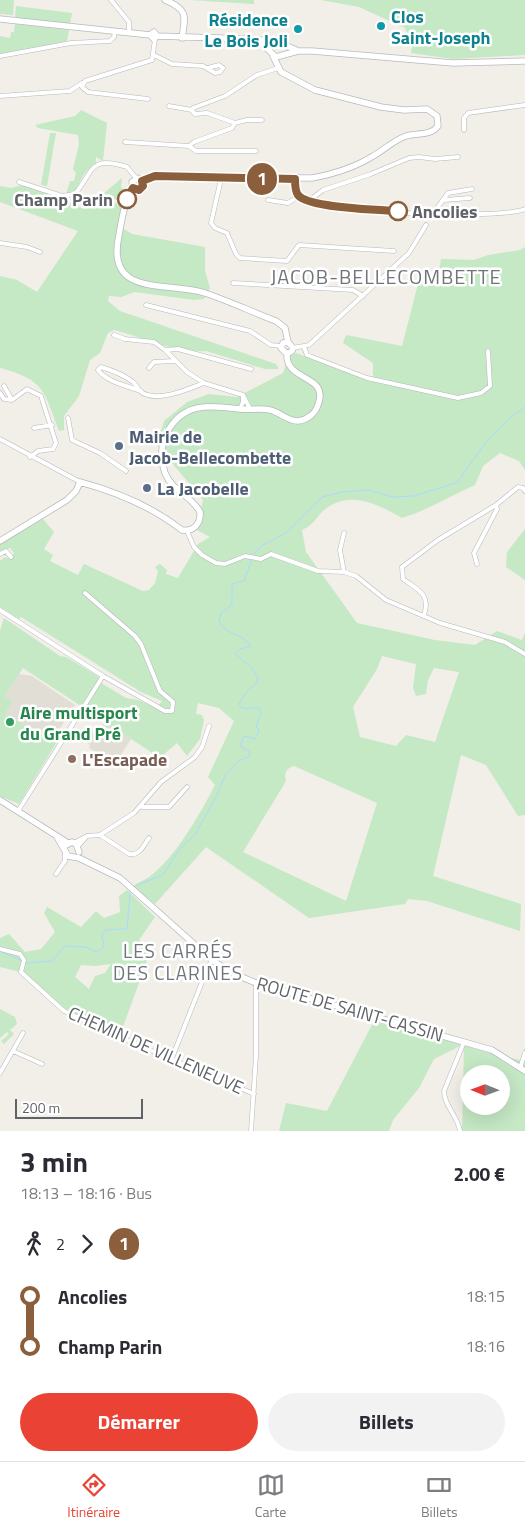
<!DOCTYPE html>
<html lang="fr">
<head>
<meta charset="utf-8">
<style>
	:root { --surface:#fff; --page:#f2f2f3; --text:#2b2b33; --muted:#7c7c81; --line:#e1e1e2; --accent:#ea4335 }
	body { margin:0; font-family:"Titillium Web",sans-serif; background:var(--page); color:var(--text); height:100vh; display:flex; flex-direction:column; font-size:19px; white-space:nowrap }
	* { box-sizing:border-box; margin:0 }
	p { font-size:16px; color:var(--muted) }
	.icon { flex:none; width:28px; height:28px; fill:none; stroke:currentColor; stroke-width:2; stroke-linecap:round; stroke-linejoin:round }
	.map { position:relative; height:1131px; overflow:hidden }
	.sheet { display:flex; flex-direction:column; background:var(--surface); flex:1 }
	.sheet>* { flex:none }
	.badge { padding:0 10px; border-radius:16px; font-size:18px; line-height:32px }
	.needle { width:32px; rotate:271deg }
	.tools { position:absolute; left:460px; top:1065px; display:grid; gap:10px }
	.tools a { display:grid; place-items:center; width:50px; height:50px; border-radius:50%; background:var(--surface); box-shadow:0 5px 20px #0002; font-size:25px }
	.scale { position:absolute; left:15px; bottom:12px; width:128px; box-sizing:border-box; padding-left:5px; border:2px solid #5f6368; border-top:0; font-size:14px; line-height:18px; white-space:nowrap; color:#5f6368; -webkit-text-stroke:4px #fff; paint-order:stroke }
	.map>.badge { position:absolute; translate:-50% -50%; box-shadow:0 0 0 2px #fff }
	.legs { display:flex; align-items:center; gap:8px; height:55px; padding:0 20px; font-size:16px }
	.legs p { margin-inline-start:auto }
	.summary { display:flex; align-items:center; justify-content:space-between; height:85px; padding:0 20px }
	h1 { font-size:28px; font-weight:700; line-height:38px }
	.primary-button { display:flex; gap:10px; margin-top:auto; padding:10px 20px }
	.primary-button a { flex:1; height:58px; border-radius:30px; background:var(--accent); color:#fff; font-size:20px; font-weight:700; line-height:58px; text-align:center }
	.primary-button a+a { background:var(--page); color:var(--text) }
	ul { padding:0 20px; list-style:none }
	li { display:flex; align-items:center; gap:18px; height:50px; font-size:19px }
	li i { display:grid; place-items:center; width:8px; height:100%; margin:0 6px; background:currentColor }
	li i::after { content:''; width:12px; height:12px; margin:-6px; border:4px solid; border-radius:50%; background:var(--surface) }
	li p { margin-inline-start:auto }
	li:first-child i { background:linear-gradient(#0000 50%,currentColor 0) }
	li:last-child i { background:linear-gradient(currentColor 50%,#0000 0) }
	.tab-bar { display:flex; justify-content:space-around; align-items:center; height:70px; border-top:1px solid var(--line); background:var(--surface); font-size:14px; color:var(--muted) }
	.tab-bar a { display:grid; justify-items:center; gap:2px }
	.tab-bar .current { color:var(--accent) }
	.map>svg:first-child { display:block }
	.education { fill:#e1ded6 }
	.green { fill:#c5e8c5; fill-rule:evenodd }
	.lines { fill:none; stroke-linecap:round; stroke-linejoin:round }
	.stream { stroke:#aadaff; stroke-width:1 }
	.street-casing { stroke:#b5b8bc; stroke-width:5 }
	.secondary-casing { stroke:#b6babf; stroke-width:7 }
	.street { stroke:#fff; stroke-width:4 }
	.secondary { stroke:#fff; stroke-width:5.5 }
	.line-1-casing { stroke:#fff; stroke-width:11 }
	.line-1 { stroke:#8b5e3c; stroke-width:8 }
	.culture-dot { fill:#0f9aa8; stroke:#fff; stroke-width:2 }
	.stop-1-dot { fill:#fff; stroke:#8b5e3c; stroke-width:2.5 }
	.service-dot { fill:#5c6f8a; stroke:#fff; stroke-width:2 }
	.leisure-dot { fill:#2e9e5b; stroke:#fff; stroke-width:2 }
	.education-dot { fill:#8d6e63; stroke:#fff; stroke-width:2 }
	.labels { text-anchor:middle; dominant-baseline:central; stroke-width:5; stroke-linejoin:round; paint-order:stroke }
	.culture-label { font-size:18px; font-weight:bold; fill:#0d838f; stroke:#fff; text-anchor:start }
	.stop-label { font-size:18px; font-weight:bold; fill:#5f6368; stroke:#fff; text-anchor:end }
	.service-label { font-size:18px; font-weight:bold; fill:#4e5e75; stroke:#fff; text-anchor:start }
	.leisure-label { font-size:18px; font-weight:bold; fill:#27864d; stroke:#fff; text-anchor:start }
	.education-label { font-size:18px; font-weight:bold; fill:#785e54; stroke:#fff; text-anchor:start }
	.street-label { font-size:18px; fill:#5f6368; stroke:#fff }
	.neighbourhood-label { font-size:19px; letter-spacing:1px; fill:#70757a; stroke:#fff }
	.quarter-label { font-size:20px; letter-spacing:1px; fill:#70757a; stroke:#fff }
</style>
</head>
<body>
<div class="map">
<svg width="525" height="1131" viewBox="0 0 525 1131">
	<rect width="100%" height="100%" fill="#f1efe8"/>
	<path class="education" d="M19,674L32,676L75,705L55,736L34,730L5,714L13,701L5,696Z
		M105,721L131,739L115,764L89,748L90,745L83,740L91,731L97,735Z"/>
	<path class="green" d="M0,0H14L13,15L0,14Z
		M190,0H254V4Z
		M321,0H525V55L453,59L411,53L412,46L405,28L359,7Z
		M16,6L72,13L70,24L15,18Z
		M15,24L69,30L67,41L0,55V36L10,38L11,32H14Z
		M81,110L107,123L103,161L96,157V164C82,169 81,186 71,195L66,194L70,181H74L76,173L73,169L79,144L78,135L38,128L35,125L75,116Z
		M50,133H56L47,186L41,185Z
		M122,178L121,187L125,193L117,200L103,194Z
		M22,185L41,191L84,209L101,196L123,207L119,226L132,234L205,247V271L210,288L204,299L194,300L135,292L121,297L109,296L108,301L120,311L276,364L279,369H265L206,351C177,354 142,337 114,330L108,333L100,353L90,360L79,396L64,416V430L59,431C44,391 45,380 0,368V276L17,280L37,292L78,231L0,202V186L11,188Z
		M525,247V470L519,461L500,453L483,466L475,485C450,496 428,510 402,518C379,505 353,491 328,507C317,514 317,523 302,530L306,552L357,623L435,640L475,645L497,631L522,640L525,633V815L518,816L486,765L461,755L433,876L521,904L520,931L427,901L408,899L405,904L309,918L206,847L155,904L133,886C139,882 147,879 153,874C178,853 200,814 215,785L208,777L234,721L219,708L198,703L196,714L202,715L204,720L200,739L187,756L177,743L163,755L157,756L23,668L5,696L13,701L5,714L34,730L60,737L19,804L0,796V631L4,618L60,656L66,657L98,676L101,683L126,698L138,700L156,708L162,701L141,692L21,617L19,619L0,607V561L5,557L11,559L14,553L10,548L0,551V544L43,519L54,532L44,549L53,555L50,561L78,575L84,564L143,591L149,590L155,583L158,571L155,567L160,564L167,570L166,574L178,578L198,544L210,537L197,530L203,500L157,445L164,421L187,402L209,394L237,397L283,373L288,358L296,353L373,381V363L343,343L346,335L402,346L418,284L422,279L437,282L441,259L474,260L488,255L520,250ZM382,656L416,664L413,688L416,696L426,694L428,680L434,668L459,672L435,742L406,735L396,746L360,737L353,707L377,669ZM294,766L377,803L346,901L243,852L286,781C284,772 286,769 294,766Z
		M525,529V580L506,567L507,552Z
		M127,890L155,917L139,940L152,947L120,1035L62,1007L24,973L0,967V938L9,934L25,952L41,949L55,932L44,913L47,907L81,927L96,911L104,918L120,912L119,896ZM111,964L105,973L95,976L89,989L75,977L81,965L95,966Z
		M0,1009L15,1017L17,1024L10,1030L14,1034L4,1044L1,1041L9,1034L7,1032L0,1038Z
		M376,1017C423,1032 471,1050 520,1060L525,1047V1131H462L464,1044L434,1059L419,1088L393,1120L389,1131H279L286,1103L327,1111ZM469,1074H501V1106H469Z"/>
	<g class="lines">
		<path class="stream" d="M253,555L261,546L286,533L322,497L342,492L368,490L393,497L414,496L458,482C476,454 497,425 525,407
			M137,885L163,875L178,851L194,836L214,801L225,776L238,761L250,756V752L240,746L244,736L255,739L259,731L256,726L262,712L259,708H242L239,704L247,691L257,682L258,678L252,668L235,654L240,649L251,646C242,633 225,635 219,621L221,613L232,605V584L244,581L252,559
			M0,951L22,961
			M25,963L52,961L65,946L85,947L98,952L104,946L102,935L106,930L127,929L130,892"/>
		<g class="street-casing">
			<path id="street" d="M111,0L129,22V32
				M154,55L172,64L203,66L215,73L220,72L223,68L219,65L208,68
				M0,56L71,43L110,41L114,37L115,31
				M0,96L70,91L82,83
				M148,99L88,92L82,87L85,81L152,60L155,39
				M169,106L192,110
				M235,123L247,120H262
				M464,130V118L468,113L525,105
				M125,142L189,146L196,151H256
				M189,146L194,142L232,128L235,123L207,113L195,114L192,111L193,108L225,96L257,75L278,68
				M221,179L211,223L215,228L227,233L236,254L240,258L287,261L299,245L394,251
				M295,179C295,185 295,193 300,197C322,213 498,220 525,209
				M19,182L62,196L75,194C94,171 89,155 127,167L136,178
				M268,200L288,203L299,196
				M310,200L323,190L371,174L409,158L419,157L435,159L458,157
				M444,200L470,198
				M432,215L448,193L472,189
				M0,243L27,247L40,252
				M233,283L353,290L363,296
				M146,305L250,331L271,345L281,346
				M114,335L125,339L154,342L165,350L187,372L204,383L243,395L250,409
				M304,347L307,355L367,378L458,398L481,393L490,386L488,351
				M293,348L309,345L409,253L426,225
				M165,350L178,349L251,369
				M149,368L154,362L174,361
				M4,386L12,400
				M141,391C127,386 107,382 98,370L101,367C111,370 124,375 133,382C136,384 137,388 140,391C155,404 189,389 204,383
				M0,393L4,399L12,400L27,389L41,396L56,443L53,449L38,451L30,457
				M240,409L243,402V395
				M68,418L72,440L100,453L126,471
				M34,428L52,425
				M0,439L80,482
				M496,505L518,487L523,488L525,491
				M187,531L194,547L202,555L216,563L225,564L245,556L261,559L271,554L318,571L344,572L356,576L386,600L440,623L505,642L525,654
				M344,533L340,550L344,572
				M0,554L6,551L11,557
				M0,610L103,676L165,711H172L173,702L160,691L141,644L135,636L85,593
				M424,615C431,594 418,590 403,579L402,567L438,540L496,505L497,509L474,553L477,564
				M142,807H169L187,787
				M18,811L103,676
				M100,835L129,854C140,856 143,846 149,838
				M74,843L87,836L100,835L134,813L161,782L195,757L202,747L209,726
				M78,846L87,836
				M56,874L65,861V854
				M0,949L20,954L24,960L21,972L64,1011L124,1039L254,1094
				M13,1051L42,1064
				M172,1058L206,972L212,960
				M520,1068L525,1053
				M0,1073L23,1033
				M251,1131L256,1056V983
				M460,1131C458,1116 444,1106 444,1091L464,1042"/>
		</g>
		<g class="secondary-casing">
			<path id="secondary" d="M165,0C189,10 185,17 182,38
				M0,19L150,35
				M157,36L154,32L150,35L154,39L157,36L251,39L278,42L296,50
				M259,41L276,57L298,51H312L453,63L525,61
				M143,181L155,177L312,178C334,174 354,168 373,156C384,150 394,140 406,136C417,133 431,136 438,126L437,116L427,109L404,110L381,107L315,90L281,72L273,56
				M133,188C124,202 122,219 119,235C105,298 166,281 205,293C229,301 252,312 276,321L285,328L288,342
				M133,188L132,182L138,178L143,181
				M133,188L141,189L143,181
				M287,354L281,348L283,343L288,342
				M287,354L292,351L293,348L288,342
				M0,541L67,500L76,491L80,482C117,492 151,506 182,530C194,532 201,523 200,512C192,496 172,491 165,473C160,458 161,442 169,429C186,401 213,406 240,409C250,410 260,408 270,410C280,412 287,421 298,421C307,420 315,414 318,405C330,374 285,382 287,354
				M0,800L68,843
				M57,837L68,856L79,858L120,878L212,960L230,972L256,983L492,1050L525,1071
				M66,845L72,842L76,844L79,852"/>
		</g>
		<use href="#street" class="street"/>
		<use href="#secondary" class="secondary"/>
	</g>
	<g class="lines">
		<g class="line-1-casing">
			<path id="line-1" d="M127,199L133,188L139,190L143,186L142,181L155,176L295,179C295,184 295,191 298,195C308,208 380,210 398,211"/>
		</g>
		<use href="#line-1" class="line-1"/>
	</g>
	<g class="culture-dot">
		<circle cx="381" cy="26" r="5"/>
		<circle cx="298" cy="29" r="5"/>
	</g>
	<g class="stop-1-dot">
		<circle cx="127" cy="199" r="9"/>
		<circle cx="398" cy="211" r="9"/>
	</g>
	<g class="service-dot">
		<circle cx="119" cy="446" r="5"/>
		<circle cx="147" cy="488" r="5"/>
	</g>
	<circle class="leisure-dot" cx="10" cy="722" r="5"/>
	<circle class="education-dot" cx="72" cy="759" r="5"/>
	<g class="labels">
		<g class="culture-label">
			<text x="391" y="16">Clos<tspan x="391" dy="21">Saint-Joseph</tspan></text>
			<text x="288" y="19" text-anchor="end">Résidence<tspan x="288" dy="21">Le Bois Joli</tspan></text>
		</g>
		<g class="stop-label">
			<text x="113" y="199">Champ Parin</text>
			<text x="412" y="211" text-anchor="start">Ancolies</text>
		</g>
		<g class="service-label">
			<text x="129" y="436">Mairie de<tspan x="129" dy="21">Jacob-Bellecombette</tspan></text>
			<text x="157" y="488">La Jacobelle</text>
		</g>
		<g class="leisure-label">
			<text x="20" y="712">Aire multisport<tspan x="20" dy="21">du Grand Pré</tspan></text>
		</g>
		<g class="education-label">
			<text x="82" y="759">L'Escapade</text>
		</g>
		<g class="street-label">
			<text transform="translate(350 1009) rotate(16)">ROUTE DE SAINT-CASSIN</text>
			<text transform="translate(156 1050) rotate(24)">CHEMIN DE VILLENEUVE</text>
		</g>
		<g class="neighbourhood-label">
			<text x="178" y="950">LES CARRÉS<tspan x="178" dy="22">DES CLARINES</tspan></text>
		</g>
		<g class="quarter-label">
			<text x="386" y="276">JACOB-BELLECOMBETTE</text>
		</g>
	</g>
</svg>
<div class="tools">
<a><svg class="needle" viewBox="-14 -14 28 28"><path d="M0-13l5 13h-10z" fill="#e53935"/><path d="M0 13l5-13h-10z" fill="#7c7c81"/></svg></a>
</div>
<div class="scale">200 m</div>
<b class="badge" style="left:262px;top:179px;background:#8b5e3c;color:#fff">1</b>
</div>
<section class="sheet">
<div class="summary"><div><h1>3 min</h1><p>18:13 – 18:16 · Bus</p></div><b>2.00 €</b></div>
<div class="legs"><svg class="icon" aria-label="walk" viewBox="0 0 24 24"><circle cx="13" cy="4" r="2"/><path d="M13 8l-2 6 4 7M11 14l-3 7M7 12l3-4h3l4 4"/></svg>2<svg class="icon" aria-label="forward" viewBox="0 0 24 24"><path d="M9 5l7 7-7 7"/></svg><b class="badge" style="background:#8b5e3c;color:#fff">1</b></div>
<ul>
<li><i style="color:#8b5e3c"></i><b>Ancolies</b><p>18:15</p></li>
<li><i style="color:#8b5e3c"></i><b>Champ Parin</b><p>18:16</p></li>
</ul>
<div class="primary-button"><a>Démarrer</a><a>Billets</a></div>
</section>
<nav class="tab-bar">
<a class="current"><svg class="icon" aria-label="directions" viewBox="0 0 24 24"><path d="M12 3l9 9-9 9-9-9zM9 14v-3h6M13 9l2 2-2 2"/></svg>Itinéraire</a>
<a><svg class="icon" aria-label="map" viewBox="0 0 24 24"><path d="M3 6l6-2 6 2 6-2v14l-6 2-6-2-6 2zM9 4v14M15 6v14"/></svg>Carte</a>
<a><svg class="icon" aria-label="tickets" viewBox="0 0 24 24"><path d="M3 7h18v10H3zM15 7v10"/></svg>Billets</a>
</nav>
</body>
</html>
